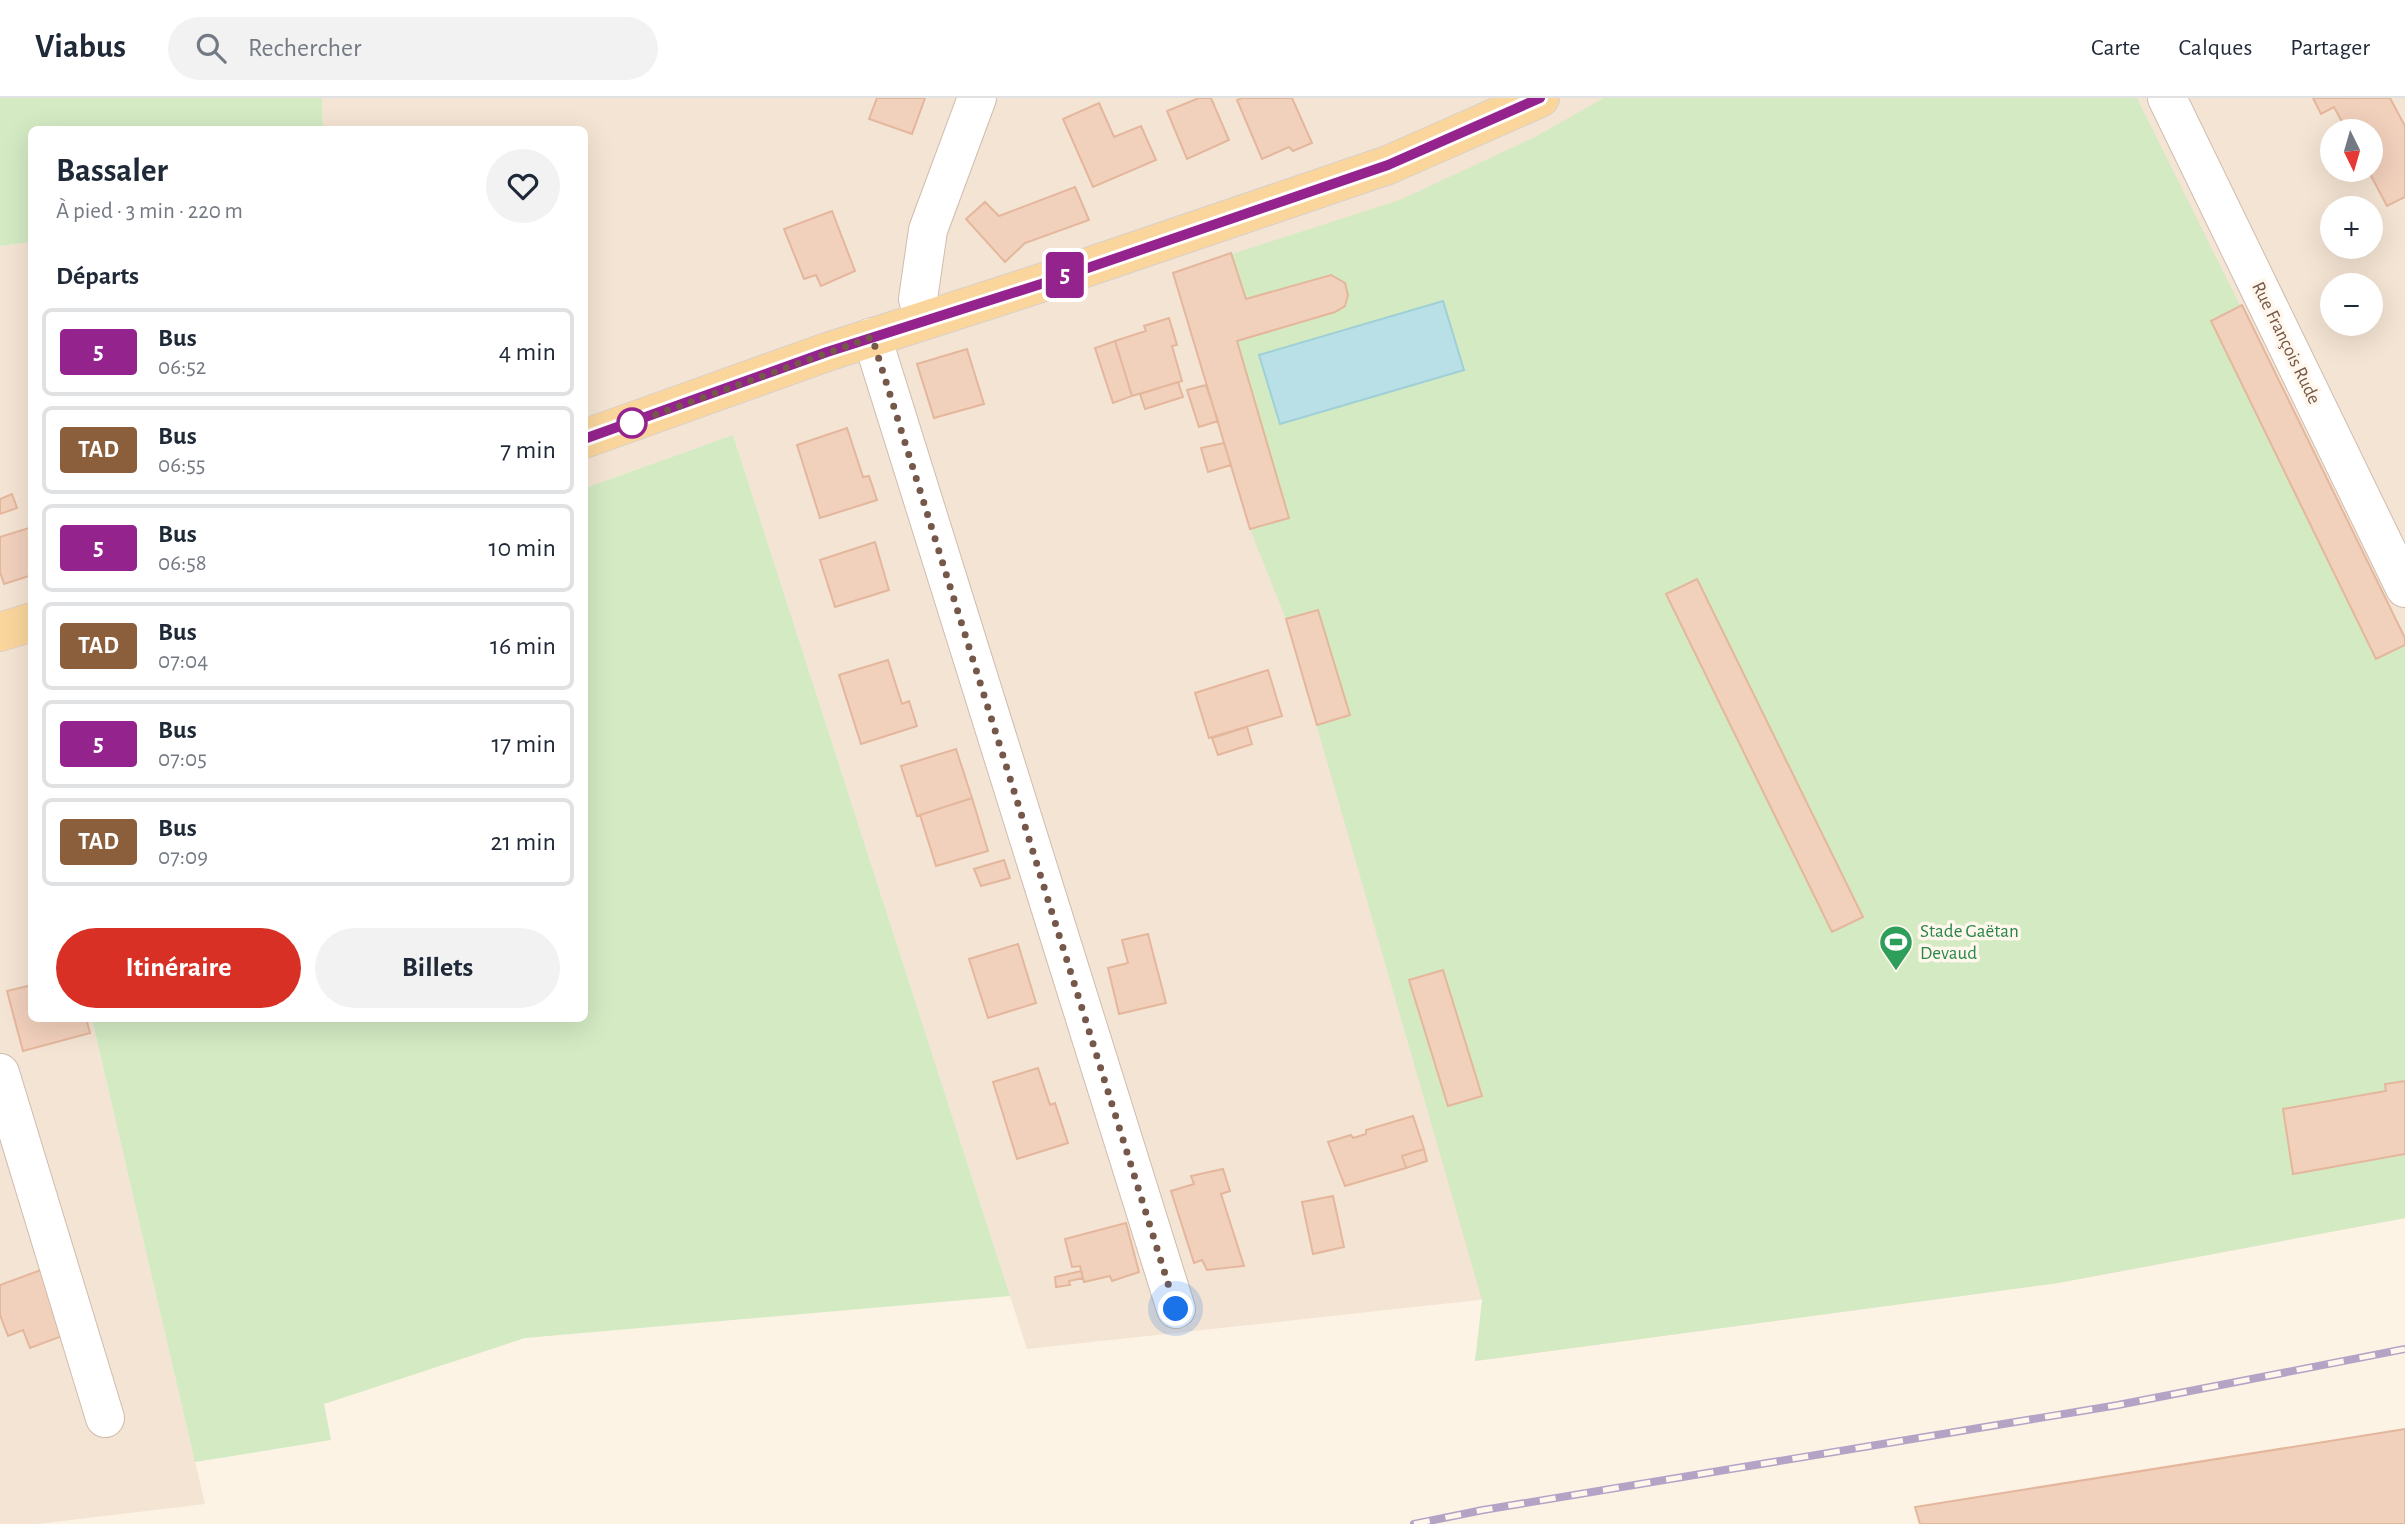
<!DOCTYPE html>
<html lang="fr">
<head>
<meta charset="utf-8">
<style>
	:root { --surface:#fff; --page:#f2f2f3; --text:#1f2937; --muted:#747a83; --line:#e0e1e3; --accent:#d93025 }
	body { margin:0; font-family:"Alegreya Sans",sans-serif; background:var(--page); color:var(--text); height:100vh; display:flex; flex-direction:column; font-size:26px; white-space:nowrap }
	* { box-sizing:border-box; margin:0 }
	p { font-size:23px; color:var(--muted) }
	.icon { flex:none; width:38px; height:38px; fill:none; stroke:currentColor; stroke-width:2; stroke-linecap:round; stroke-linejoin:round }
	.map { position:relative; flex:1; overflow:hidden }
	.side { position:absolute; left:28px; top:28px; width:560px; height:896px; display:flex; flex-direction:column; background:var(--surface); border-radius:10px; box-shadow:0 7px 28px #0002 }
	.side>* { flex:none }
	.badge { padding:0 14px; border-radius:5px; font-size:24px; line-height:46px }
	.needle { width:46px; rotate:175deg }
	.tools { position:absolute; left:2320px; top:21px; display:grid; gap:14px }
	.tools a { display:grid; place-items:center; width:63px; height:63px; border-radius:50%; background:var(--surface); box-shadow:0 7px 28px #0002; font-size:35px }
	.you { position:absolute; width:35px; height:35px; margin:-18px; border:5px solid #fff; border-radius:50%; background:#1a73e8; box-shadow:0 0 0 10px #1a73e833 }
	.map>.badge { position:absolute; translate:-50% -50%; box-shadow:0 0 0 4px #fff }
	h2 { padding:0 28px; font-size:26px; line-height:63px }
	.round { display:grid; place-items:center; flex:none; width:74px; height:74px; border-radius:37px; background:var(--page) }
	.headline { display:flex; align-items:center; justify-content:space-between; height:119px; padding:0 28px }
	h1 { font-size:33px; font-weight:700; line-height:52px }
	.button { display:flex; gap:14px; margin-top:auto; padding:14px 28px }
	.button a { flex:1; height:80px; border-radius:42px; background:var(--accent); color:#fff; font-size:28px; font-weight:700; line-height:80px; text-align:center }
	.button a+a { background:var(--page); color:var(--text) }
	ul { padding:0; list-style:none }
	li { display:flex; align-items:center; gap:21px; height:88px; margin:0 14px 10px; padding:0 14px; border:4px solid var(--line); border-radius:10px }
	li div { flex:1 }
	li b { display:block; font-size:26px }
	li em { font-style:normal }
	li .badge { min-width:77px; font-weight:700; text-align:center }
	header { display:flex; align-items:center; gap:42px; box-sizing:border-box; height:98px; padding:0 35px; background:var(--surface); border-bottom:2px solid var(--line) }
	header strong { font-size:33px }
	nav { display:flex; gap:38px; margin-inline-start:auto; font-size:24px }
	.search { width:490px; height:63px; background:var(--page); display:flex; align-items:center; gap:18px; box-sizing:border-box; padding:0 24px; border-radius:38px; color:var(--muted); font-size:26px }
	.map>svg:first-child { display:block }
	.residential { fill:#f4e4d3; fill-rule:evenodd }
	.green { fill:#d3eac3 }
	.water { fill:#b9e0e6; stroke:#9fd0d7; stroke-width:2 }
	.building { fill:#f1d0bc; stroke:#e4b79d; stroke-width:2 }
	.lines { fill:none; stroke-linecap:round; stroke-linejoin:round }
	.minor-casing { stroke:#d0bcae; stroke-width:40 }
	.major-casing { stroke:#d8d0cc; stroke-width:40 }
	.minor { stroke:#fff; stroke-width:38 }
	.major { stroke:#fad69d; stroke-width:38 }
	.rail-casing { stroke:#b5a3c6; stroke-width:8 }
	.rail { stroke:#fff7eb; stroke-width:5; stroke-dasharray:16; stroke-linecap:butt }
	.line-casing { stroke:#fff; stroke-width:16 }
	.line { stroke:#95238e; stroke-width:10 }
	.walk { stroke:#75584a; stroke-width:7; stroke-dasharray:0 12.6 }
	.stop-dot { fill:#fff; stroke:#95238e; stroke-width:3.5 }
	.labels { text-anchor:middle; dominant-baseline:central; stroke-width:7; stroke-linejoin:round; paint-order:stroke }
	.street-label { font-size:19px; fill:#75584a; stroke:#fff7eb }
	.leisure-label { font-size:19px; fill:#27864d; stroke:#fff7eb; text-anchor:start }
</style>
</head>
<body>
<header>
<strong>Viabus</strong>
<div class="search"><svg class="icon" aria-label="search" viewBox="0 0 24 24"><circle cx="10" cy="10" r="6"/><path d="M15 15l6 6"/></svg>Rechercher</div>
<nav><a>Carte</a><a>Calques</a><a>Partager</a></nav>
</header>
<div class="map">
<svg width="2405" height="1426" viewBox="0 0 2405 1426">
	<rect width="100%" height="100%" fill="#fcf3e5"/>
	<path class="residential" d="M322,0H2405V1120L2058,1185L1475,1263L1488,1201L1027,1251L733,337L585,390L584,32L323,31ZM2333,33H2371V72H2333ZM2333,110H2371V149H2333ZM2333,187H2371V226H2333Z
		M31,144L32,920L92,921L205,1406L37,1426H0V148Z"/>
	<path class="green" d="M0,0H322L323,31L32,32L31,144L0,148Z
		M1604,0H2137L2405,540V1120L2058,1185L1475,1263L1482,1202L1286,521L1250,431L1173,175L1400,102L1535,39Z
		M733,337L1010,1198L525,1240L324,1306L331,1342L195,1364L92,921L584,920L585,390Z"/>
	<path class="water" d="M1443,203L1464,272L1280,326L1259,257Z"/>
	<path class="building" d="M877,0H925L912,36L869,21Z
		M1199,0H1211L1229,42L1187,61L1167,13Z
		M1242,0H1292L1312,45L1293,53L1289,49L1262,61L1237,2Z
		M2313,0H2390L2405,28V99L2387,108L2368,72H2371V33H2347L2334,9L2321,16Z
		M1099,5L1114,39L1141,28L1156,62L1093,89L1063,21Z
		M1075,89L1089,122L1025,145L1005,164L966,121L985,104L999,118Z
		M832,113L855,173L821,188L816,177L804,181L784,131Z
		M1231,155L1246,201L1331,177L1345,185L1348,197L1345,208L1335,214L1237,243L1289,420L1250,431L1173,175Z
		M2242,207L2405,540V547L2376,561L2211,223Z
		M1169,220L1177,247L1172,248L1182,283L1132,298L1115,243L1146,233L1144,228Z
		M1115,243L1132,298L1113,305L1095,250Z
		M967,251L984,306L934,320L917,266Z
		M1178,284L1183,299L1145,311L1140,296Z
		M1206,287L1218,323L1199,329L1187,292Z
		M847,330L863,379L869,378L877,402L820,420L797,347Z
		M1224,345L1231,367L1208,374L1201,350Z
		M12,396L17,410L0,416V401Z
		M32,429V477L4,486L0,474V439Z
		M875,444L889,492L835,509L820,462Z
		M1697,481L1863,819L1832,834L1666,496Z
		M1318,512L1350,617L1317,627L1286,521Z
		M888,562L902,606L909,603L917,628L861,646L839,577Z
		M1268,572L1282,618L1209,640L1195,595Z
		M1247,629L1252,646L1218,657L1212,640Z
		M956,651L972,700L917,718L901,668Z
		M972,700L988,753L936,768L920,717Z
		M1004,762L1010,780L981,788L974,771Z
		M1148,836L1166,905L1119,916L1108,870L1128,865L1122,842Z
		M1018,846L1036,905L988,920L969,861Z
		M1443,872L1482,998L1448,1008L1409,882Z
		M32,887V920H86L90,935L23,953L7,893Z
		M1038,970L1050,1007L1055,1005L1068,1045L1017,1061L993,984Z
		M2405,983V1056L2293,1076L2283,1011L2386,993L2385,986Z
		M1413,1018L1424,1051L1402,1058L1406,1070L1345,1088L1328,1044L1351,1037L1353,1040L1366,1036V1032Z
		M1424,1051L1427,1063L1406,1070L1402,1058Z
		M1223,1071L1230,1093L1221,1096L1244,1168L1207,1172L1202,1162L1194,1165L1171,1093L1194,1086L1191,1078Z
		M1333,1098L1344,1149L1313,1156L1302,1104Z
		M1126,1125L1139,1174L1112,1183L1110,1178L1084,1184L1080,1168L1072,1169L1065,1141Z
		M41,1172L65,1237L30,1250L23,1232L8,1238L0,1217V1187Z
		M1081,1173L1083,1180L1069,1183L1070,1187L1056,1189L1055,1179Z
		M2405,1331V1426H1920L1915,1409Z"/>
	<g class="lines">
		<g class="minor-casing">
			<path id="minor" d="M2167,0L2405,490
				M925,222L918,201L928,132L977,0
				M872,239L1176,1211
				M0,975L105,1320"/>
		</g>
		<g class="major-casing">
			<path id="major" d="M584,341L827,254L1041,185L1388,67L1540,0
				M0,534L32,524"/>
		</g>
		<use href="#minor" class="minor"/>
		<use href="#major" class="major"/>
		<g class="rail-casing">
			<path id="rail" d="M1414,1426L1483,1412L2118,1307L2405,1251"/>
		</g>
		<use href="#rail" class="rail"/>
	</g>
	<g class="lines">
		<g class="line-casing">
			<path id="line" d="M584,341L827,254L1041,186L1388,67L1540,0"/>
		</g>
		<use href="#line" class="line"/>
		<path class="walk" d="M632,325L872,239L1176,1211"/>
	</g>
	<defs>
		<g id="stadium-pin" transform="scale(1.75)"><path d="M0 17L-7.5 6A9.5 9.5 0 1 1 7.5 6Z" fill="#2e9e5b" stroke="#fff7eb"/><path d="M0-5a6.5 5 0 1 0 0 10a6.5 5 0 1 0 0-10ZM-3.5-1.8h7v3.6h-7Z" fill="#fff"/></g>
	</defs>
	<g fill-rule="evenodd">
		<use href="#stadium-pin" x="1896" y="844"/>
	</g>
	<circle class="stop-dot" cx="632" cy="325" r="14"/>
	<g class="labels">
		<g class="street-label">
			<text transform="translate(2286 245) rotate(64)">Rue François Rude</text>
		</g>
		<g class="leisure-label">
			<text x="1920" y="833">Stade Gaëtan<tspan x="1920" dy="22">Devaud</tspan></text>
		</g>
	</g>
</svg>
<div class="tools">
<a><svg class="needle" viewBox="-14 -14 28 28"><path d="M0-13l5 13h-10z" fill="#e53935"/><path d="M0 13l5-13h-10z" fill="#747a83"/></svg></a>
<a>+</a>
<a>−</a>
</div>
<div class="you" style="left:1176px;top:1211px"></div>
<b class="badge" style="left:1065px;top:177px;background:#95238e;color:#fff">5</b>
<section class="side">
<div class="headline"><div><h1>Bassaler</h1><p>À pied · 3 min · 220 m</p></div><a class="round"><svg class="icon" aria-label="heart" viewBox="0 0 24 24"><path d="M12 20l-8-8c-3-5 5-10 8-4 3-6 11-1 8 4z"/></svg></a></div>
<h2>Départs</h2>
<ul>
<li><span class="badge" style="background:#95238e;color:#fff">5</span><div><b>Bus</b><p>06:52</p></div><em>4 min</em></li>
<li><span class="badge" style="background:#8b5e3c;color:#fff">TAD</span><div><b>Bus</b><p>06:55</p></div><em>7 min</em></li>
<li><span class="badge" style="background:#95238e;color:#fff">5</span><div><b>Bus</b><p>06:58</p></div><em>10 min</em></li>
<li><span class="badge" style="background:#8b5e3c;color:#fff">TAD</span><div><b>Bus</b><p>07:04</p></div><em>16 min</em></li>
<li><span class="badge" style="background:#95238e;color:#fff">5</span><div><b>Bus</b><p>07:05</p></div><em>17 min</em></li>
<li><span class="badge" style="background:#8b5e3c;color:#fff">TAD</span><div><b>Bus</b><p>07:09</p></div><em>21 min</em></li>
</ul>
<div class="button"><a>Itinéraire</a><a>Billets</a></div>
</section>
</div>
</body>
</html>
